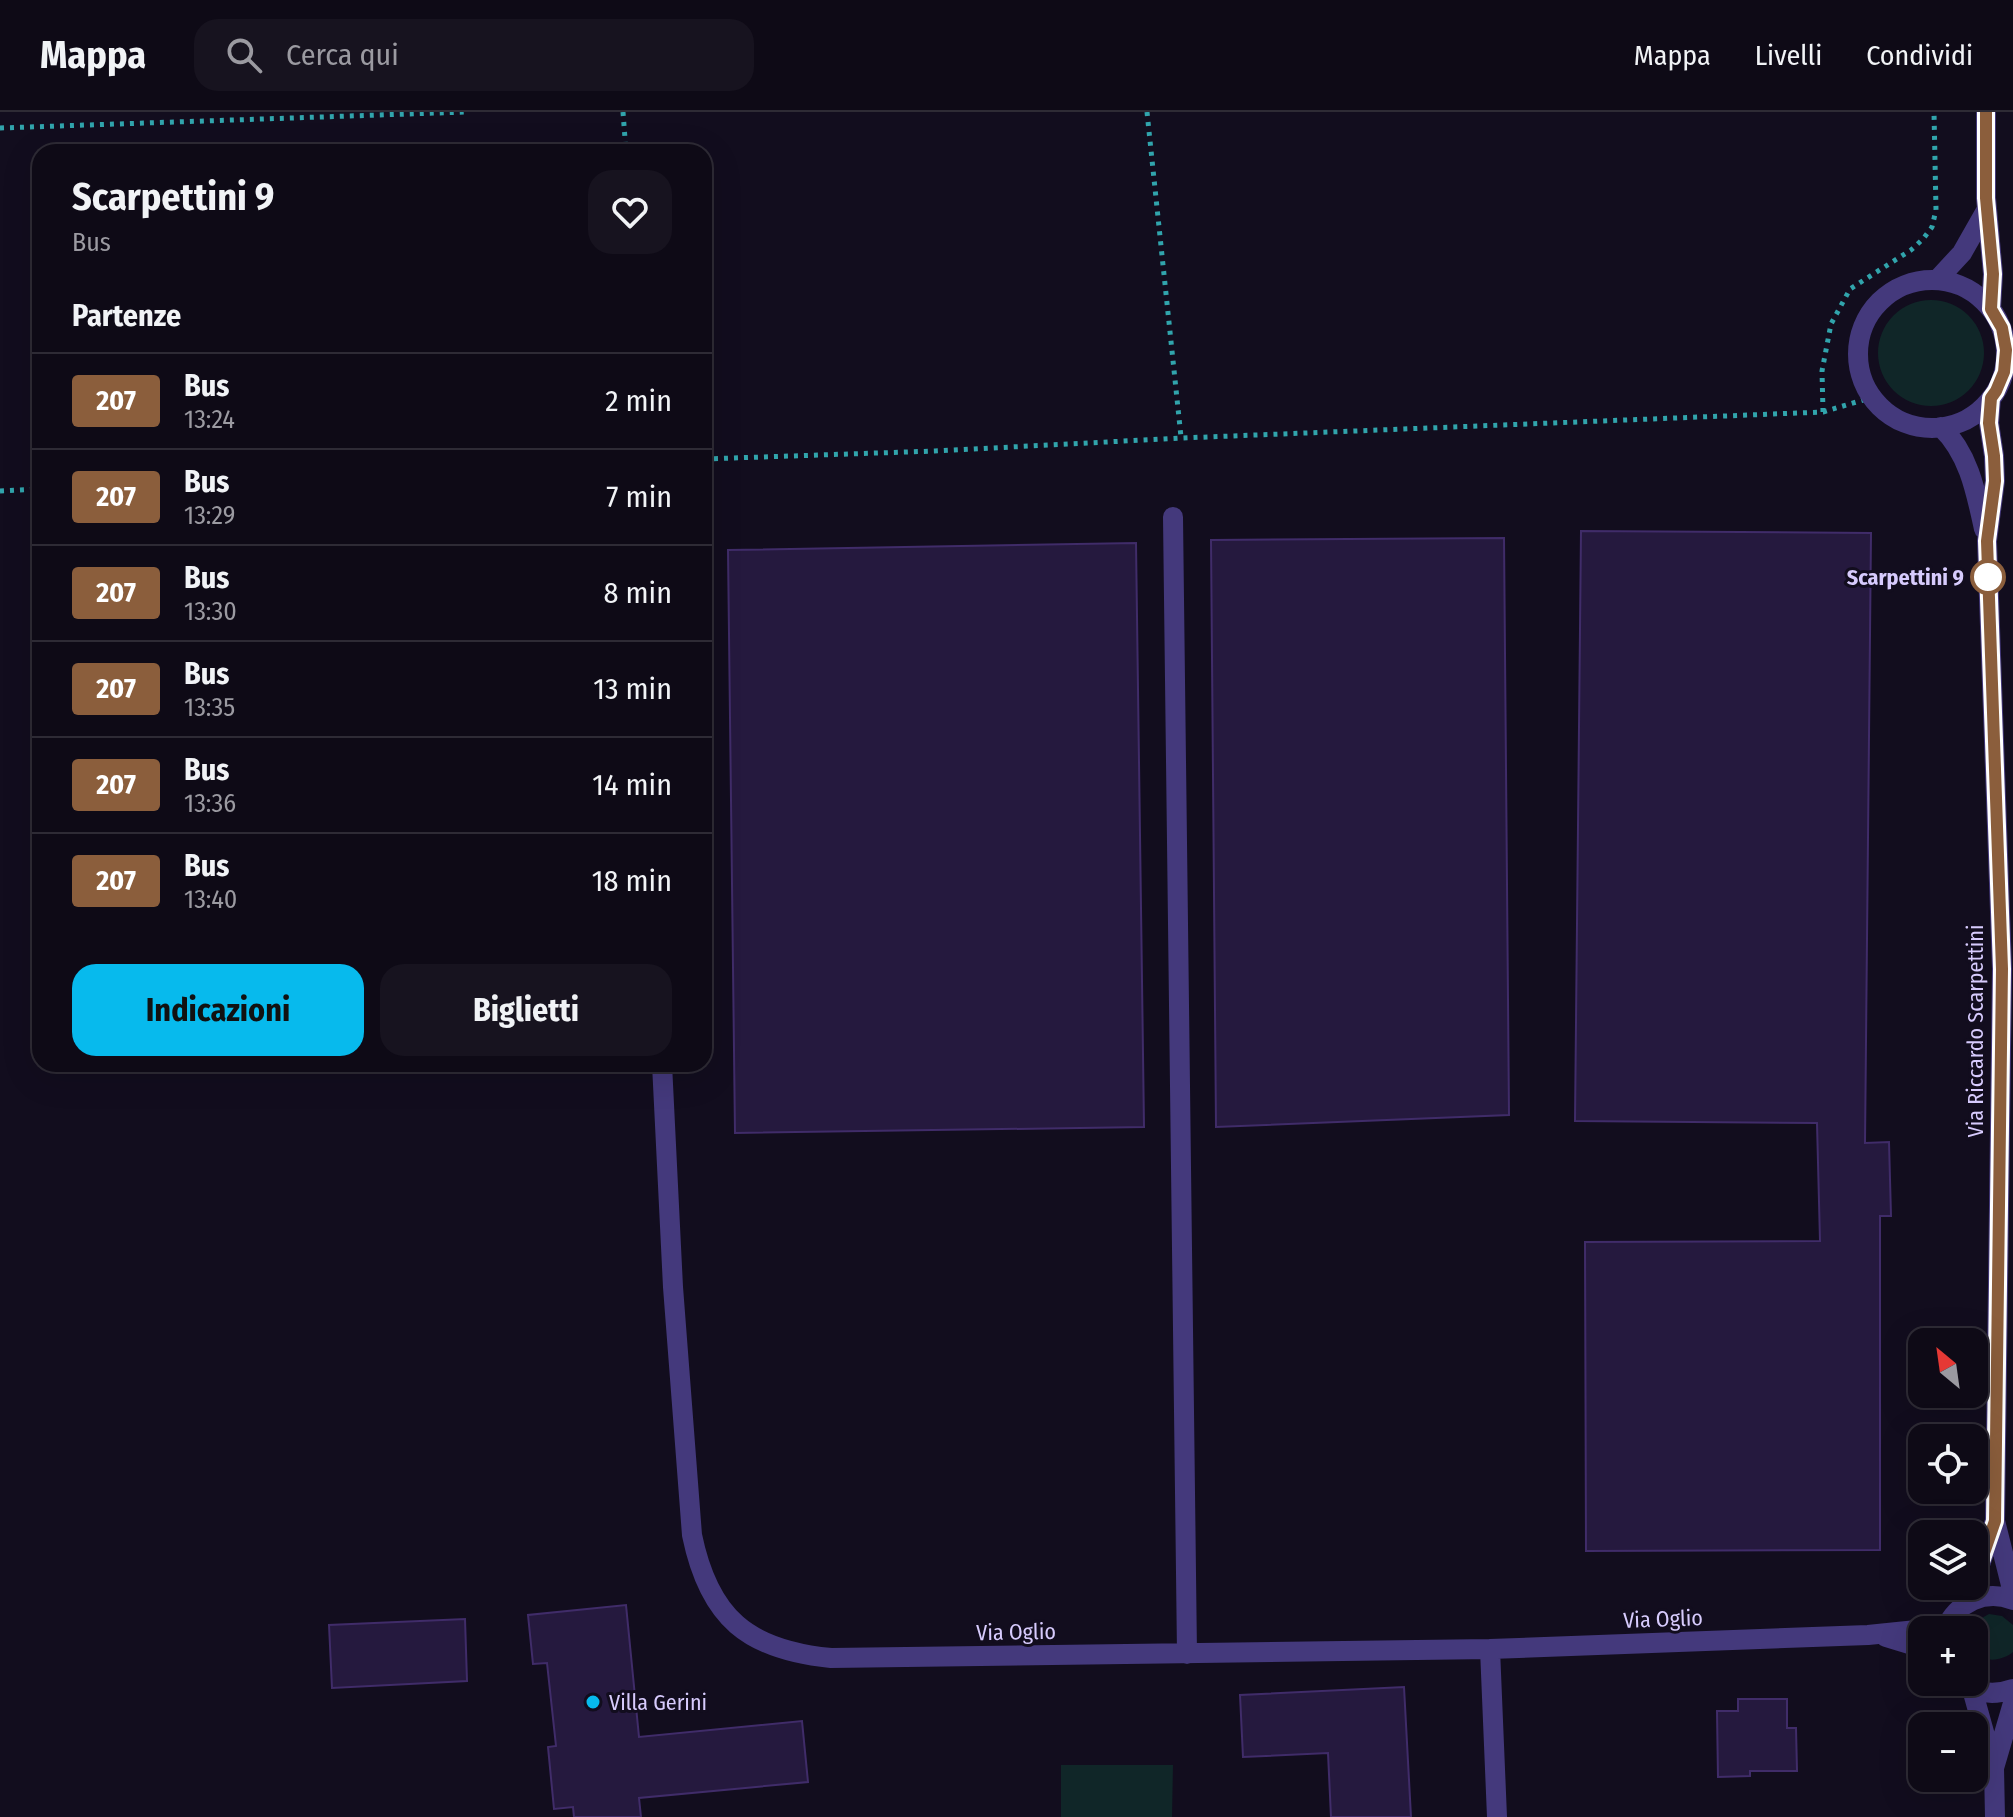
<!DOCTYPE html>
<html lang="it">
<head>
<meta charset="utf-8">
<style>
	:root { --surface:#0e0a16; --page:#17131f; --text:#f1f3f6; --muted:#9b9aa1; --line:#2e2b35; --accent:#07baed }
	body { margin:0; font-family:"Fira Sans Condensed",sans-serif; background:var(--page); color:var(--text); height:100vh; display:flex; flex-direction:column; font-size:30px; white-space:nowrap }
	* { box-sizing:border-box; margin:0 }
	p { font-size:26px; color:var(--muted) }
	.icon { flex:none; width:44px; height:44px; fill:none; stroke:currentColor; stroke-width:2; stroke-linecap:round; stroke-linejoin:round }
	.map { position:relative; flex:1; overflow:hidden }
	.side { position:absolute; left:32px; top:32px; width:680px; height:928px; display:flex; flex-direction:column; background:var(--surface); border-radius:24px; box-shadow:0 8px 32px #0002,0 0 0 2px var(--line) }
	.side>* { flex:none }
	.badge { padding:0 16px; border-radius:6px; font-size:28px; line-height:52px }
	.needle { width:52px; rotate:331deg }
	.fabs { position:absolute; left:1908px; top:1216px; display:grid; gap:16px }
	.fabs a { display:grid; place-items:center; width:80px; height:80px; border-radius:16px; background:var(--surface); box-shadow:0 8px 32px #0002,0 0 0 2px var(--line); font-size:40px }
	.map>.badge { position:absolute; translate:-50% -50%; box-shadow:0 0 0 4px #fff }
	h2 { padding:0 40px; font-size:30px; line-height:72px }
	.round { display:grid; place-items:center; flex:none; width:84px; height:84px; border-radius:24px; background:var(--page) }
	.overview { display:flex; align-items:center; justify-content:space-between; height:136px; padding:0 40px }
	h1 { font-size:38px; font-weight:700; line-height:60px }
	.cta { display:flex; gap:16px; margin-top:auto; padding:16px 40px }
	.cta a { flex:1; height:92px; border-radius:24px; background:var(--accent); color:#111; font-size:32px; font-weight:700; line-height:92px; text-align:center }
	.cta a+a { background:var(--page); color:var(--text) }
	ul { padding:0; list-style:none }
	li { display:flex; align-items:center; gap:24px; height:96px; padding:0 40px; border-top:2px solid var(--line) }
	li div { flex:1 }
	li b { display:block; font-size:30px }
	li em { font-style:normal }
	li .badge { min-width:88px; font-weight:700; text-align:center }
	header { display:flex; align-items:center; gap:48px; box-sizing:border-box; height:112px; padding:0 40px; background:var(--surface); border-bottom:2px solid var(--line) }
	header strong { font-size:38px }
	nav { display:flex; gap:44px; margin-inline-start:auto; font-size:28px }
	.search { width:560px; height:72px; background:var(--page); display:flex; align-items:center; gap:20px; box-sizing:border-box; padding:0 28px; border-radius:24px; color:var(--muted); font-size:30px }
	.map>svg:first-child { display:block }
	.green { fill:#102628 }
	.building { fill:#25193e; stroke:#402c69; stroke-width:2 }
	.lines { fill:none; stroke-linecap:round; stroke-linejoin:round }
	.path { stroke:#31a4ac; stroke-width:5; stroke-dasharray:4 6; stroke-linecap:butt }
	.minor { stroke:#44397c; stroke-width:20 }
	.line-casing { stroke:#fff; stroke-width:18 }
	.line { stroke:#8b5e3c; stroke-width:12 }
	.stop-dot { fill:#fff; stroke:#8b5e3c; stroke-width:4 }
	.poi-dot { fill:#07baed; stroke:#120d1e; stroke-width:3 }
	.labels { text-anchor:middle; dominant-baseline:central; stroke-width:6; stroke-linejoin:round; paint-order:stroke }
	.stop-label { font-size:22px; font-weight:bold; fill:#d7cbfd; stroke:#120d1e; text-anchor:end }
	.street-label { font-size:22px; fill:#d7cbfd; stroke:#120d1e }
	.poi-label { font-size:22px; fill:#d7cbfd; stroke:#120d1e; text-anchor:start }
</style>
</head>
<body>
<header>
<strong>Mappa</strong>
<div class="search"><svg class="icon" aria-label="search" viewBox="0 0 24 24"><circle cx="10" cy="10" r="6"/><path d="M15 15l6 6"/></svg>Cerca qui</div>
<nav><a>Mappa</a><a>Livelli</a><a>Condividi</a></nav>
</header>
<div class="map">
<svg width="2013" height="1705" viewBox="0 0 2013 1705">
	<rect width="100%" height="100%" fill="#120d1e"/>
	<path class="green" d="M1878 241a53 53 0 1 1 106 0a53 53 0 1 1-106 0Z
		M1989,1502L2002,1504L2013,1513V1540C2005,1547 1985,1553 1978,1540C1976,1536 1976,1531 1975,1527C1974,1523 1973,1519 1974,1515C1977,1509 1983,1505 1989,1502Z
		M1061,1653H1173L1172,1705H1061Z"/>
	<path class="building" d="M1581,419L1871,421L1865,1031L1889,1030L1891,1104H1880V1438L1586,1439L1585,1130L1820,1129L1817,1011L1575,1009Z
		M1504,426L1509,1003L1216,1015L1211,428Z
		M1136,431L1144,1015L735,1021L728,438Z
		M626,1493L639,1625L802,1609L808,1670L639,1686L641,1705H574L573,1695L554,1697L548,1635L556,1634L547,1551L533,1552L528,1503Z
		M465,1507L467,1569L332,1576L329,1513Z
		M1404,1575L1411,1705H1331L1328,1641L1243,1645L1240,1583Z
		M1738,1587H1787V1616H1796L1797,1659H1750V1664L1718,1665L1717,1599H1738Z"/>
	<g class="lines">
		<path class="path" d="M623,0L626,40
			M1147,0L1181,325
			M0,16L466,0
			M1823,300L1822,259L1831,212L1850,177L1911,138L1923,127L1932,115L1936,98L1934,0
			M704,347L935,339L1182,326L1823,300L1873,285
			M0,379L40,377"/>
		<path class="minor" d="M1986,0V86L1993,162L1991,197
			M1937,168L1962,141L1987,97
			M1858 242a74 74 0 1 1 148 0a74 74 0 1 1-148 0Z
			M1991,286L1989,311L1994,344L1995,369L1987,429L2002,857L1995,1409L2013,1481
			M1941,315C1969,342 1976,380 1984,417
			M1173,405L1187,1542
			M662,952L673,1175L692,1423C709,1506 748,1538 831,1546L1490,1537L1868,1523L1946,1515
			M1974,1470L1995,1409
			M1945,1518C1957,1490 1985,1477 2013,1488
			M1886,1525L1922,1536
			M1490,1537L1497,1705
			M1964,1572C1980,1583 1996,1583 2013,1577
			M1972,1577L1994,1656L1995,1705
			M1994,1656L2013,1591"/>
	</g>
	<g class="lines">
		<g class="line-casing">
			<path id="line" d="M1974,1470L1995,1409L2002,857L1987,429L1995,369L1994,344L1989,311L1991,286L1996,279L2004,260L2006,238L2002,216L1991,197L1993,162L1986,86V0"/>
		</g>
		<use href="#line" class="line"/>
	</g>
	<circle class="stop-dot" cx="1988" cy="465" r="16"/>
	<circle class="poi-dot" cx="593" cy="1590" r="8"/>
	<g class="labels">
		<g class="stop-label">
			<text x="1964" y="465">Scarpettini 9</text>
		</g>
		<g class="street-label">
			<text transform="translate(1975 919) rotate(-90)">Via Riccardo Scarpettini</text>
			<text transform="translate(1663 1507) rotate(-2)">Via Oglio</text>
			<text transform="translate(1016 1520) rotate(-1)">Via Oglio</text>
		</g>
		<g class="poi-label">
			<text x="609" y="1590">Villa Gerini</text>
		</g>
	</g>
</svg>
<div class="fabs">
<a><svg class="needle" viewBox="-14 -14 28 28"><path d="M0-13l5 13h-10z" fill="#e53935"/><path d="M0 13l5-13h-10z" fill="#9b9aa1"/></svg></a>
<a><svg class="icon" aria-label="locate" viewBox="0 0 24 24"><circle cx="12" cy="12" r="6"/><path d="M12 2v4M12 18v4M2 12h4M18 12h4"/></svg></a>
<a><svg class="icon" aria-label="layers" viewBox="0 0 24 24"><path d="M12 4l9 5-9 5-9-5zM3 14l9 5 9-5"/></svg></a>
<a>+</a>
<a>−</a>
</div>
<section class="side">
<div class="overview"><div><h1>Scarpettini 9</h1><p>Bus</p></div><a class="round"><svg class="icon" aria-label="heart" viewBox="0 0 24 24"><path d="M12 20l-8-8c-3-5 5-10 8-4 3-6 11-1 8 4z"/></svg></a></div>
<h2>Partenze</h2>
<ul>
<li><span class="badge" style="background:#8b5e3c;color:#fff">207</span><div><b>Bus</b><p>13:24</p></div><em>2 min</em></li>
<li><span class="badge" style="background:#8b5e3c;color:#fff">207</span><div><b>Bus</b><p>13:29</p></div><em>7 min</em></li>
<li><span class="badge" style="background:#8b5e3c;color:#fff">207</span><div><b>Bus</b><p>13:30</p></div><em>8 min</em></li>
<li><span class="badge" style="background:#8b5e3c;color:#fff">207</span><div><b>Bus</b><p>13:35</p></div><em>13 min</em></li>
<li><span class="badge" style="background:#8b5e3c;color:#fff">207</span><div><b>Bus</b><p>13:36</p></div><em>14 min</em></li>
<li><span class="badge" style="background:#8b5e3c;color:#fff">207</span><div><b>Bus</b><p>13:40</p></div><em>18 min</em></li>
</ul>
<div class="cta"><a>Indicazioni</a><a>Biglietti</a></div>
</section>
</div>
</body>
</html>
